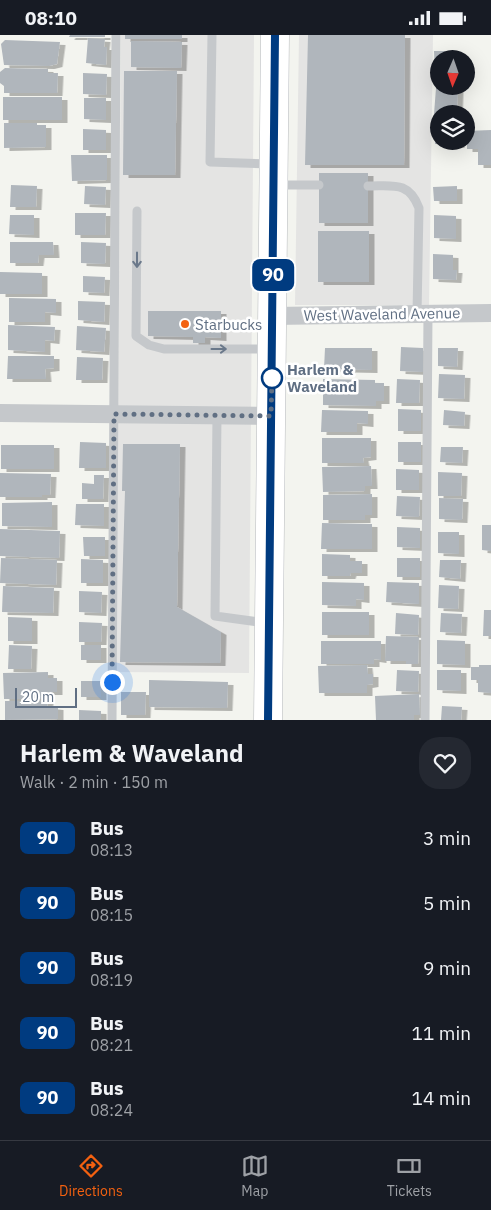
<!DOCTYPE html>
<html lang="en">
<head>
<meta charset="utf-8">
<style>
	:root { --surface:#171b24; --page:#242831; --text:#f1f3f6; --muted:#9ea1a6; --line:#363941; --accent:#f36110 }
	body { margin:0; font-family:"IBM Plex Sans",sans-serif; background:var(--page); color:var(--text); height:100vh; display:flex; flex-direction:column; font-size:19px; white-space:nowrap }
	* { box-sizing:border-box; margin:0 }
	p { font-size:16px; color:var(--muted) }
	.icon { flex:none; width:28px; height:28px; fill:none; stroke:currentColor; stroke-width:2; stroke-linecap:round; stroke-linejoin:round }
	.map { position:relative; height:685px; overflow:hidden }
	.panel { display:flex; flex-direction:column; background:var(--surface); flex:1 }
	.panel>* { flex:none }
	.badge { padding:0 10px; border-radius:8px; font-size:18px; line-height:32px }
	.needle { width:32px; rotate:182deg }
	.controls { position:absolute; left:430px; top:15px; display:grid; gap:10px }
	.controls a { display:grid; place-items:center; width:45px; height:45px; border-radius:50%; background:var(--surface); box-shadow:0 5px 20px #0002; font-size:25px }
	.scale { position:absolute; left:15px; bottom:12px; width:62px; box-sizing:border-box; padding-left:5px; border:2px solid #606f83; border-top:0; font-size:14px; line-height:18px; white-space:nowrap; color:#606f83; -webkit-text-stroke:4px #fff; paint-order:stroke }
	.you { position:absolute; width:25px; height:25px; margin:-12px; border:4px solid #fff; border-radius:50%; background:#1a73e8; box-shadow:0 0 0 8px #1a73e833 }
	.map>.badge { position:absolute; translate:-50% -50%; box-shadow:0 0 0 2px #fff }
	.round { display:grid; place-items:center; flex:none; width:52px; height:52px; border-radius:20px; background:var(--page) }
	.overview { display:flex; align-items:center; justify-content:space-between; height:85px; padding:0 20px }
	h1 { font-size:24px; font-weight:700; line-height:38px }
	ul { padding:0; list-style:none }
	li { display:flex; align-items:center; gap:15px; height:65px; padding:0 20px }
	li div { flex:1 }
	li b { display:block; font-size:19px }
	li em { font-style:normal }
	li .badge { min-width:55px; font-weight:700; text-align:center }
	.status { display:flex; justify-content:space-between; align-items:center; height:35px; padding:0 25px; background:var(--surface); direction:ltr }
	.status svg { height:14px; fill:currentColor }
	.tab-bar { display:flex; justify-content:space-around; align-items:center; height:70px; border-top:1px solid var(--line); background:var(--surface); font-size:14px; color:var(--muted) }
	.tab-bar a { display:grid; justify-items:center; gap:2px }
	.tab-bar .active { color:var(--accent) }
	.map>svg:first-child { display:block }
	.built { fill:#e4e4e3 }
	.building { fill:#b0b6bc; filter:url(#shadow) }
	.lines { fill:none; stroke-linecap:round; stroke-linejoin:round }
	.primary-casing { stroke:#b7babe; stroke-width:29 }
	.service { stroke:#c5c8cb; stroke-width:9 }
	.minor { stroke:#c5c8cb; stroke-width:18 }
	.primary { stroke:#fff; stroke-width:28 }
	.oneway { stroke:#6a788a }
	.line-casing { stroke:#fff; stroke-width:11 }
	.line { stroke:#003b80; stroke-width:8 }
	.walk { stroke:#606f83; stroke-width:5; stroke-dasharray:0 9 }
	.poi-dot { fill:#f36110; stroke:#fff; stroke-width:2 }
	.stop-dot { fill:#fff; stroke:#003b80; stroke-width:2.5 }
	.labels { text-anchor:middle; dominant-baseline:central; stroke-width:5; stroke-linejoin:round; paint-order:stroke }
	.street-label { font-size:15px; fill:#606f83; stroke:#fff }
	.poi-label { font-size:15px; fill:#606f83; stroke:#fff; text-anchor:start }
	.stop-label { font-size:15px; font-weight:bold; fill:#606f83; stroke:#fff; text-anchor:start }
</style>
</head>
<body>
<div class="status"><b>08:10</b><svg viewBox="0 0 49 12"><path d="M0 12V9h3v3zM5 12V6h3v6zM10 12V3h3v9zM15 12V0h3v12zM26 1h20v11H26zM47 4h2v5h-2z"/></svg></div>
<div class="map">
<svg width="491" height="685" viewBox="0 0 491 685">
	<defs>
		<filter id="shadow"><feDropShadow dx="5.5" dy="3" stdDeviation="0" flood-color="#0004"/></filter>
	</defs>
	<rect width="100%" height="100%" fill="#f3f4ef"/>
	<path class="built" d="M121,0H254L249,638L116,637Z
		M299,0H433L429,270H295Z"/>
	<path class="building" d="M70,0H105V2H69Z
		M125,0H182V4H125Z
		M308,0H405L404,130H305Z
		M88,3L105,4L104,12H107L106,30L86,28Z
		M5,5L60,7L57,29L49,31L4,30L1,9Z
		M131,6L182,7L181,33L131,32Z
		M434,16H458L459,24H439V38H435Z
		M5,33L48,34V38H58L57,58H4V51L0,48V37Z
		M124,36H177L175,140H123Z
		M83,38L107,39L106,60L83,59Z
		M436,53L458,54L457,79H434Z
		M3,62H62V85H3Z
		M84,63H106V85L84,84Z
		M435,87H439V106H459V110L435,109Z
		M4,88H37V90H46V112L4,113Z
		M83,94L106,95V115H83Z
		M491,95V130H478V114H467V96Z
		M71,120H107V145L72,146Z
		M319,138H368V188H319Z
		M11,150L37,151L36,172H10Z
		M85,151L106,152L105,170L84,169Z
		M457,151V166H434L433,152Z
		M75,178H106L105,200H75Z
		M10,180H34V200L9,199Z
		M434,180L456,181V204L434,203Z
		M318,196H369V247H318Z
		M10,207H53L54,220H39L38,228H10Z
		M81,207L106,208L105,229L81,228Z
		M433,219L453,220V235H457L456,245L433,244Z
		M0,237L42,238V259H0Z
		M83,241L105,242L104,258L83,257Z
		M9,263L56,264V278L45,277V287H9Z
		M78,266L105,267L104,287L78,285Z
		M148,276H221V303L205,302V308H193V302L148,301Z
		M8,290L55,292L54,306L45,305V317L8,315Z
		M77,291L106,293L104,317L76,315Z
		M401,312L423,313V337L400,336Z
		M325,313H372V335L324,334Z
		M438,313H458L457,332L438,331Z
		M8,321H54V333L45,334L46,344H7Z
		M77,322L103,323L102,345H76Z
		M439,339L465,340L464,364L438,363Z
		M323,344L375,345V348H384V366H376V371L323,370Z
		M397,344L420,345L419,368H396Z
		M398,374L421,375V396H398Z
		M322,375L368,376V389L357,388V397H321Z
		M444,375L465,377L464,391L443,390Z
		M322,403H371V422L363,423L364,428H322Z
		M80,407L106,408V433H79Z
		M398,407H421V427H398Z
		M123,409H180L177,572L221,597L220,628L120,627L125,456H122Z
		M1,410H54V434H1Z
		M441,412H463L462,428L440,427Z
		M371,431L372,451H365V456L323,457L322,432Z
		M396,434L419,435V455H396Z
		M438,437L462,438L461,461H438Z
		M0,438L51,439L50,460H42V462H0Z
		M94,440H104L103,464H82V448L94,449Z
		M372,459V480H365V485H323V460Z
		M397,461L420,462L419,482L396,481Z
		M439,463L463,464L462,485L439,484Z
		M52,467V492L2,491V468Z
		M76,469H104V491L75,490Z
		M322,488L372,489V514H321Z
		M482,490H491V516L482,515Z
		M397,492L420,493V513L397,512Z
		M0,494L60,496L59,523L0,521Z
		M438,497H459V519L438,518Z
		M83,502H105V521H84Z
		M322,519L350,520V526H362V538H351L350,541H322Z
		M1,523L57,525L56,550L0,548Z
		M397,523H420V542H397Z
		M81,524L103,525V548H81Z
		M440,525H461L460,544L439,542Z
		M322,547L364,548V565L356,564V571L322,570Z
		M387,547L419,548V569L386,567Z
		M439,550L459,551L458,574L438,573Z
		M3,551L54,553L53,578L2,577Z
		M79,556L102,557L101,578L79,577Z
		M484,575H491V601H483Z
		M322,577H369V600H322Z
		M396,578L419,580L418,600L395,599Z
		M441,578L462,579L461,598L440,597Z
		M8,582L32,583V606H8Z
		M79,587L102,588L101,607H79Z
		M386,601L419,602L418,629H406V626H385Z
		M437,605L465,606V630L437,629Z
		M321,606H381V625L374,624V629H321Z
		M9,610L32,611L31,634H8Z
		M81,610H101V625H81Z
		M367,630L368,639H373V649L367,650V658H319L318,631Z
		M479,630H491V658L478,657V645H471V632H479Z
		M397,635L419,636L418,657L396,656Z
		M437,635H461V656L437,655Z
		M48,637V643H57V657H47L48,664H4L3,638Z
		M149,645L228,647L227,673L149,672Z
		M81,646H101V662H81Z
		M121,657H146L145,680H121Z
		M419,659L420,680H414V685H376L375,661Z
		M5,666H48L47,671L58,672V684L5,685Z
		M442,671L462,672L461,685H441Z
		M79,675L101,676V685H79Z"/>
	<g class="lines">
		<g class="primary-casing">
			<path id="primary" d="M268,685L275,0"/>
		</g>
		<path class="service" d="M212,0L210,127L271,129
			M276,150H319
			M368,151C393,151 409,146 419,173L417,279
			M137,176L136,301L149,310L164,314H268
			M217,380L215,581L266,588
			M112,685L116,0
			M425,685L428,279"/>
		<path class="minor" d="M272,281L491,278
			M0,378L271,381"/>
		<use href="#primary" class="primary"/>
	</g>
	<defs><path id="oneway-shaft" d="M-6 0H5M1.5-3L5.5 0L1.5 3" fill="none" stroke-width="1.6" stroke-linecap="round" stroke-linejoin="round" transform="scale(1.25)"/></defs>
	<g class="oneway">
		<use href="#oneway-shaft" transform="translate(137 225) rotate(90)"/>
		<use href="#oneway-shaft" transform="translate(219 314)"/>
	</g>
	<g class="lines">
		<g class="line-casing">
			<path id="line" d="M268,685L275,0"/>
		</g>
		<use href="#line" class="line"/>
		<path class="walk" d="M112,647L114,379L271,381L272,343"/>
	</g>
	<circle class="poi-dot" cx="185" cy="289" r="5"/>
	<circle class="stop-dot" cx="272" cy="343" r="10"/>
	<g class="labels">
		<g class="street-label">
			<text transform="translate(382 279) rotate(-1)">West Waveland Avenue</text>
		</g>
		<g class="poi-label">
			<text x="195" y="289">Starbucks</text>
		</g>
		<g class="stop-label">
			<text x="287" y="334">Harlem &amp;<tspan x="287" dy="17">Waveland</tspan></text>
		</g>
	</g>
</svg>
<div class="controls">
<a><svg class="needle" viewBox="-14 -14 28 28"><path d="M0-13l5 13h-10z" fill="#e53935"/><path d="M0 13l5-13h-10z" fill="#9ea1a6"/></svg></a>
<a><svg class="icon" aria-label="layers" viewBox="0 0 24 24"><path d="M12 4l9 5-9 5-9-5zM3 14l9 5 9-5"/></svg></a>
</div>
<div class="scale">20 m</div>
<div class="you" style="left:112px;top:647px"></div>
<b class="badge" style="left:273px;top:240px;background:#003b80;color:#fff">90</b>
</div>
<section class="panel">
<div class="overview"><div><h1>Harlem &amp; Waveland</h1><p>Walk · 2 min · 150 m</p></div><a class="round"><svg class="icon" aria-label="heart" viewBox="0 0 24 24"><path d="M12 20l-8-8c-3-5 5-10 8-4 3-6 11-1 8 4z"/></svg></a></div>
<ul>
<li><span class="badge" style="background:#003b80;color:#fff">90</span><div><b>Bus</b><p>08:13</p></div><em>3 min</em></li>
<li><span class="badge" style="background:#003b80;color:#fff">90</span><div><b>Bus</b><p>08:15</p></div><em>5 min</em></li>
<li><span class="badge" style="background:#003b80;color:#fff">90</span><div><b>Bus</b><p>08:19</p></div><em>9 min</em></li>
<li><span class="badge" style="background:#003b80;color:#fff">90</span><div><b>Bus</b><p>08:21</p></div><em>11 min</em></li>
<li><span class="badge" style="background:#003b80;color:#fff">90</span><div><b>Bus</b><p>08:24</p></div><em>14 min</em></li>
</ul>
</section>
<nav class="tab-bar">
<a class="active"><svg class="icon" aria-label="directions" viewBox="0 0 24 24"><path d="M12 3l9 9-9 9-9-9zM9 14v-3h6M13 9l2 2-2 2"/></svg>Directions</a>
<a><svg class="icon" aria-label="map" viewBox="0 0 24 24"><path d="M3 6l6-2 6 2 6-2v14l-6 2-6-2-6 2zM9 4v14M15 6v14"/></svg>Map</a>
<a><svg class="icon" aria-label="tickets" viewBox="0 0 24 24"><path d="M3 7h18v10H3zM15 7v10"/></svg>Tickets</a>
</nav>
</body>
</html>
